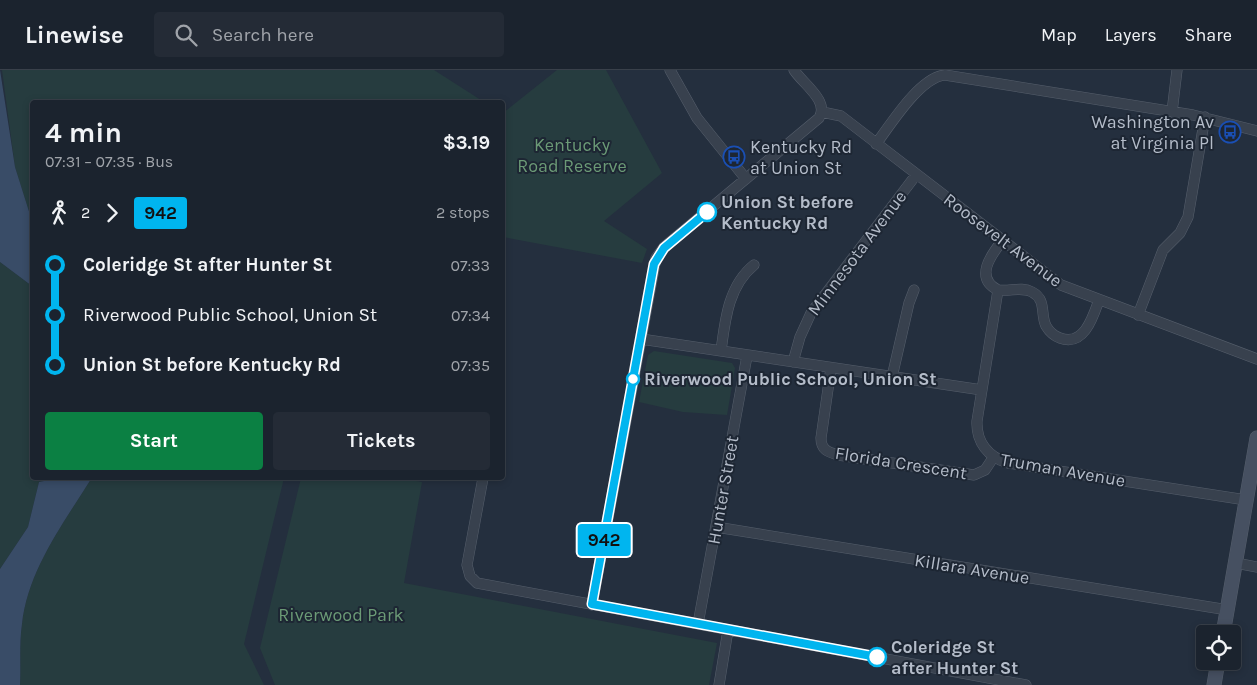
<!DOCTYPE html>
<html lang="en">
<head>
<meta charset="utf-8">
<style>
	:root { --surface:#1b232e; --page:#242b36; --text:#f1f3f6; --muted:#a0a4aa; --line:#39404a; --accent:#0b8043 }
	body { margin:0; font-family:Karla,sans-serif; background:var(--page); color:var(--text); height:100vh; display:flex; flex-direction:column; font-size:19px; white-space:nowrap }
	* { box-sizing:border-box; margin:0 }
	p { font-size:16px; color:var(--muted) }
	.icon { flex:none; width:28px; height:28px; fill:none; stroke:currentColor; stroke-width:2; stroke-linecap:round; stroke-linejoin:round }
	.map { position:relative; flex:1; overflow:hidden }
	.panel { position:absolute; left:30px; top:30px; width:475px; height:380px; display:flex; flex-direction:column; background:var(--surface); border-radius:5px; box-shadow:0 2px 8px #0003,0 0 0 1px var(--line) }
	.panel>* { flex:none }
	.badge { padding:0 10px; border-radius:4px; font-size:18px; line-height:32px }
	.controls { position:absolute; left:1196px; top:555px; display:grid; gap:10px }
	.controls a { display:grid; place-items:center; width:45px; height:45px; border-radius:5px; background:var(--surface); box-shadow:0 2px 8px #0003,0 0 0 1px var(--line); font-size:25px }
	.map>.badge { position:absolute; translate:-50% -50%; box-shadow:0 0 0 2px #fff }
	.legs { display:flex; align-items:center; gap:8px; height:55px; padding:0 15px; font-size:16px }
	.legs p { margin-inline-start:auto }
	.summary { display:flex; align-items:center; justify-content:space-between; height:85px; padding:0 15px }
	h1 { font-size:28px; font-weight:700; line-height:38px }
	.primary-button { display:flex; gap:10px; margin-top:auto; padding:10px 15px }
	.primary-button a { flex:1; height:58px; border-radius:5px; background:var(--accent); color:#fff; font-size:20px; font-weight:700; line-height:58px; text-align:center }
	.primary-button a+a { background:var(--page); color:var(--text) }
	ul { padding:0 15px; list-style:none }
	li { display:flex; align-items:center; gap:18px; height:50px; font-size:19px }
	li i { display:grid; place-items:center; width:8px; height:100%; margin:0 6px; background:currentColor }
	li i::after { content:''; width:12px; height:12px; margin:-6px; border:4px solid; border-radius:50%; background:var(--surface) }
	li p { margin-inline-start:auto }
	li:first-child i { background:linear-gradient(#0000 50%,currentColor 0) }
	li:last-child i { background:linear-gradient(currentColor 50%,#0000 0) }
	header { display:flex; align-items:center; gap:30px; box-sizing:border-box; height:70px; padding:0 25px; background:var(--surface); border-bottom:1px solid var(--line) }
	header strong { font-size:24px }
	nav { display:flex; gap:28px; margin-inline-start:auto; font-size:18px }
	.search { width:350px; height:45px; background:var(--page); display:flex; align-items:center; gap:12px; box-sizing:border-box; padding:0 18px; border-radius:5px; color:var(--muted); font-size:19px }
	.map>svg:first-child { display:block }
	.green { fill:#263c3f }
	.water { fill:#394c67 }
	.lines { fill:none; stroke-linecap:round; stroke-linejoin:round }
	.minor-casing { stroke:#565f6c; stroke-width:11 }
	.secondary-casing { stroke:#565f6c; stroke-width:15 }
	.minor { stroke:#38414e; stroke-width:10 }
	.secondary { stroke:#465061; stroke-width:14 }
	.line-1-casing { stroke:#fff; stroke-width:11 }
	.line-1 { stroke:#00b5ef; stroke-width:8 }
	.stop-1-dot { fill:#fff; stroke:#00b5ef; stroke-width:2.5 }
	.labels { text-anchor:middle; dominant-baseline:central; stroke-width:4; stroke-linejoin:round; paint-order:stroke }
	.poi-label { font-size:18px; fill:#b4bcc9; stroke:#1d2633; text-anchor:end }
	.park-label { font-size:18px; fill:#6b9a76; stroke:#1d2633 }
	.stop-label { font-size:18px; font-weight:bold; fill:#b4bcc9; stroke:#1d2633; text-anchor:start }
	.street-label { font-size:18px; fill:#b4bcc9; stroke:#1d2633 }
</style>
</head>
<body>
<header>
<strong>Linewise</strong>
<div class="search"><svg class="icon" aria-label="search" viewBox="0 0 24 24"><circle cx="10" cy="10" r="6"/><path d="M15 15l6 6"/></svg>Search here</div>
<nav><a>Map</a><a>Layers</a><a>Share</a></nav>
</header>
<div class="map">
<svg width="1257" height="615" viewBox="0 0 1257 615">
	<rect width="100%" height="100%" fill="#242f3e"/>
	<path class="green" d="M2,0H434L484,32H32V151L15,97Z
		M557,0H606L662,103L604,151L647,179L642,193L503,167V43Z
		M0,192L32,216V408H59L39,412L28,457L0,499Z
		M654,281L732,293L735,298L727,345L683,342L639,332L648,285Z
		M94,408H284L244,574L264,615H20C21,595 19,574 22,554C28,500 63,454 91,409Z
		M301,408H401L422,412L404,513L717,573L709,615H275L260,578Z"/>
	<path class="water" d="M0,0L15,97L32,151V216L0,192Z
		M59,408H94L91,409C63,454 28,500 22,554C19,574 21,595 20,615H0V499L28,457L39,412Z"/>
	<g class="lines">
		<g class="minor-casing">
			<path id="minor" d="M670,0L697,48L746,109
				M822,42L841,46L1061,215L1257,289
				M1172,42L1177,0
				M876,74C891,54 920,7 945,5L1193,45L1257,61
				M998,220C974,208 991,185 1002,171
				M1099,230C1093,247 1084,277 1060,268C1054,266 1049,261 1046,256C1040,244 1047,230 1032,222C1021,216 1010,222 998,220L977,351C976,372 988,387 1008,393L1246,430
				M1138,245L1163,180L1180,163L1188,147L1205,47
				M641,269L982,320
				M721,281C725,251 728,216 754,195
				M793,292L800,267L811,243L916,105
				M831,298L821,368C821,380 828,382 838,385L974,405L985,400L993,388
				M892,307L909,233L914,220
				M483,408L467,495L470,506L477,513L1026,615
				M716,457L1228,540
				M1236,493L1257,497
				M592,535L656,188L664,177L819,48C830,31 802,13 794,0
				M698,554L747,286
				M719,615L728,560"/>
		</g>
		<g class="secondary-casing">
			<path id="secondary" d="M1223,564L1257,368
				M1214,615L1218,591"/>
		</g>
		<use href="#minor" class="minor"/>
		<use href="#secondary" class="secondary"/>
	</g>
	<g class="lines">
		<g class="line-1-casing">
			<path id="line-1" d="M707,142L664,178L654,194L592,534L877,587"/>
		</g>
		<use href="#line-1" class="line-1"/>
	</g>
	<defs>
		<g id="bus-ring" transform="scale(1.125)"><circle r="9.5" fill="#1d2633" stroke="#1a4fb4" stroke-width="1.5"/><path d="M-5-6H5V4H4V6H2V4H-2V6H-4V4H-5ZM-3.5-4V0h7V-4ZM-3.5 1.2v1.5H-2V1.2ZM2 1.2v1.5H3.5V1.2Z" fill="#1a4fb4"/></g>
	</defs>
	<g fill-rule="evenodd">
		<use href="#bus-ring" x="1230" y="62"/>
		<use href="#bus-ring" x="734" y="87"/>
	</g>
	<g class="stop-1-dot">
		<circle cx="707" cy="142" r="9"/>
		<circle cx="633" cy="309" r="6"/>
		<circle cx="877" cy="587" r="9"/>
	</g>
	<g class="labels">
		<g class="poi-label">
			<text x="1214" y="52">Washington Av<tspan x="1214" dy="21">at Virginia Pl</tspan></text>
			<text x="750" y="77" text-anchor="start">Kentucky Rd<tspan x="750" dy="21">at Union St</tspan></text>
		</g>
		<g class="park-label">
			<text x="572" y="75">Kentucky<tspan x="572" dy="21">Road Reserve</tspan></text>
			<text x="341" y="545">Riverwood Park</text>
		</g>
		<g class="stop-label">
			<text x="721" y="132">Union St before<tspan x="721" dy="21">Kentucky Rd</tspan></text>
			<text x="644" y="309">Riverwood Public School, Union St</text>
			<text x="891" y="577">Coleridge St<tspan x="891" dy="21">after Hunter St</tspan></text>
		</g>
		<g class="street-label">
			<text transform="translate(1003 170) rotate(37)">Roosevelt Avenue</text>
			<text transform="translate(857 183) rotate(-53)">Minnesota Avenue</text>
			<text transform="translate(901 393) rotate(9)">Florida Crescent</text>
			<text transform="translate(1063 400) rotate(10)">Truman Avenue</text>
			<text transform="translate(723 420) rotate(-80)">Hunter Street</text>
			<text transform="translate(972 499) rotate(9)">Killara Avenue</text>
		</g>
	</g>
</svg>
<div class="controls">
<a><svg class="icon" aria-label="locate" viewBox="0 0 24 24"><circle cx="12" cy="12" r="6"/><path d="M12 2v4M12 18v4M2 12h4M18 12h4"/></svg></a>
</div>
<b class="badge" style="left:604px;top:470px;background:#00b5ef;color:#111">942</b>
<section class="panel">
<div class="summary"><div><h1>4 min</h1><p>07:31 – 07:35 · Bus</p></div><b>$3.19</b></div>
<div class="legs"><svg class="icon" aria-label="walk" viewBox="0 0 24 24"><circle cx="13" cy="4" r="2"/><path d="M13 8l-2 6 4 7M11 14l-3 7M7 12l3-4h3l4 4"/></svg>2<svg class="icon" aria-label="forward" viewBox="0 0 24 24"><path d="M9 5l7 7-7 7"/></svg><b class="badge" style="background:#00b5ef;color:#111">942</b><p>2 stops</p></div>
<ul>
<li><i style="color:#00b5ef"></i><b>Coleridge St after Hunter St</b><p>07:33</p></li>
<li><i style="color:#00b5ef"></i><span>Riverwood Public School, Union St</span><p>07:34</p></li>
<li><i style="color:#00b5ef"></i><b>Union St before Kentucky Rd</b><p>07:35</p></li>
</ul>
<div class="primary-button"><a>Start</a><a>Tickets</a></div>
</section>
</div>
</body>
</html>
